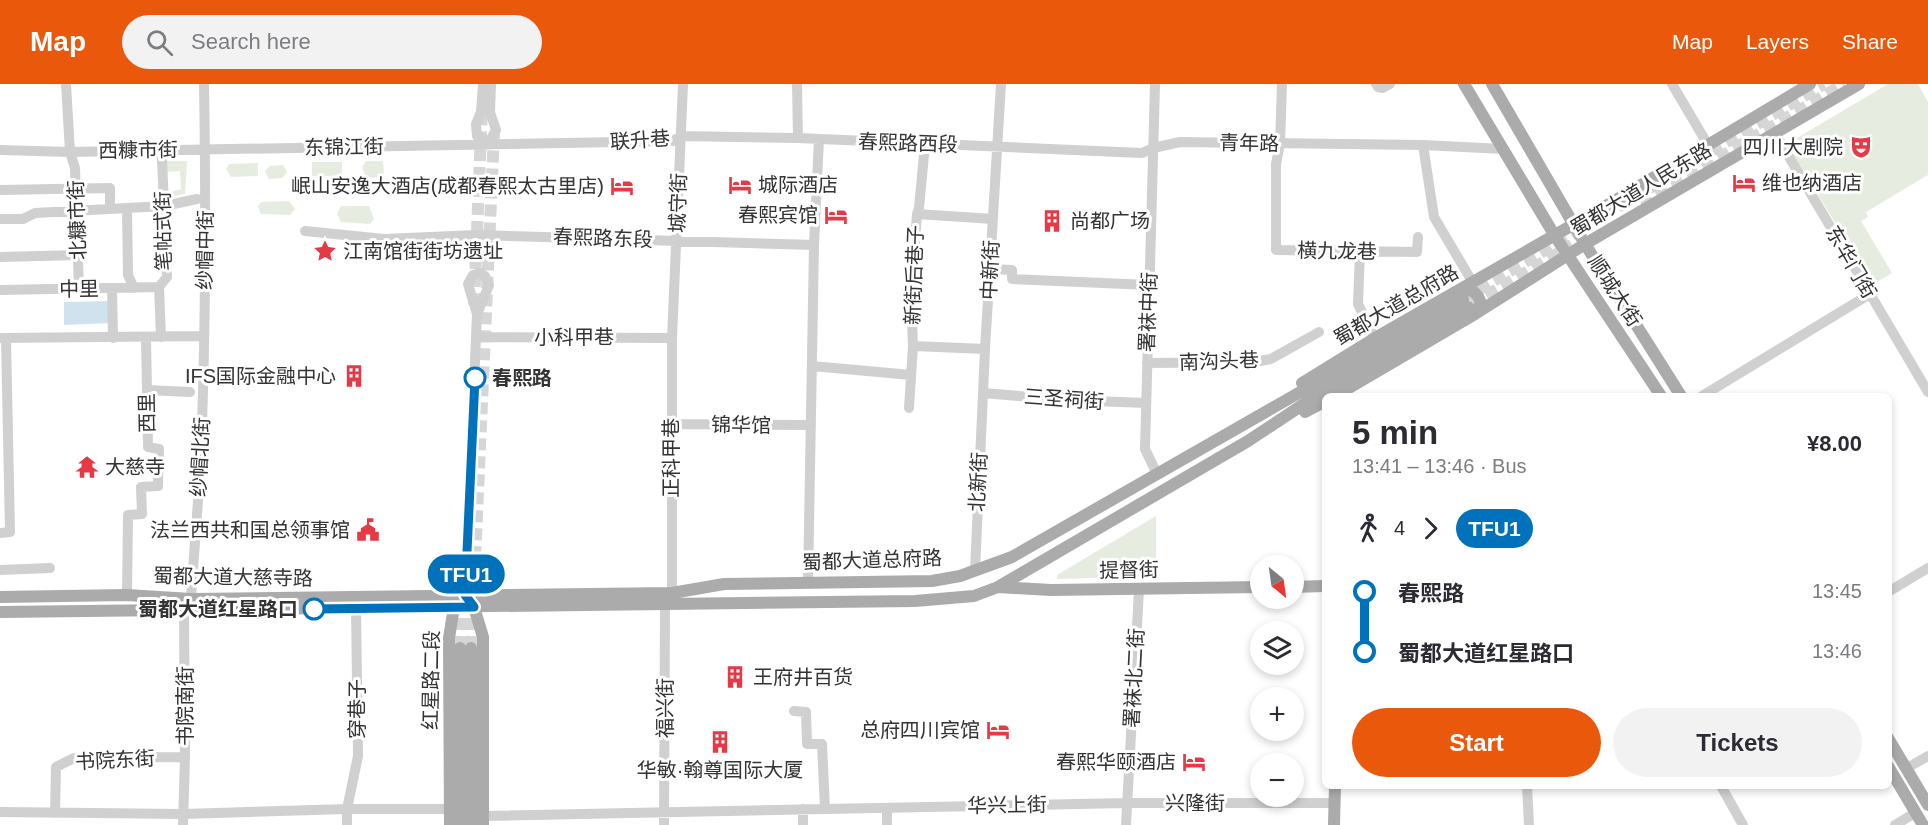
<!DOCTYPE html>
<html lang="en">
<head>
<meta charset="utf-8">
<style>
	:root { --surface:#fff; --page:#f2f2f3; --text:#2b2b33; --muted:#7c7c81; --accent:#ea580c }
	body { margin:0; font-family:Arial,"Noto Sans SC",sans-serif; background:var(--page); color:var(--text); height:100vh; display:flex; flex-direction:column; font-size:22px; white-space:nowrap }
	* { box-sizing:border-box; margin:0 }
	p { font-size:20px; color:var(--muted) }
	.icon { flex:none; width:33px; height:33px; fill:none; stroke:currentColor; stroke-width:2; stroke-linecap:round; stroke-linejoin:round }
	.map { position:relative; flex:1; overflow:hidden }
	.sheet { position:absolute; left:1322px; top:309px; width:570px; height:396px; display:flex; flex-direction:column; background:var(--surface); border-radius:9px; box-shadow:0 3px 9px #0003 }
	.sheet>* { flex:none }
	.badge { padding:0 12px; border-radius:20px; font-size:21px; line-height:39px }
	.needle { width:39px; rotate:151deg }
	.controls { position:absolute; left:1250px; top:471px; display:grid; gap:12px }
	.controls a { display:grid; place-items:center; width:54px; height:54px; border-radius:50%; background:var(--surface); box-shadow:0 3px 9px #0003; font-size:30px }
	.map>.badge { position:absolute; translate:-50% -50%; box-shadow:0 0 0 3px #fff }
	.legs { display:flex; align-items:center; gap:9px; height:66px; padding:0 30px; font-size:20px }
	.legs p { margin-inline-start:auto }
	.summary { display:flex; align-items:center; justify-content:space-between; height:102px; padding:0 30px }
	h1 { font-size:33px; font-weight:700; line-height:45px }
	.cta { display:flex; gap:12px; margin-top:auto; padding:12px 30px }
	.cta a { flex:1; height:69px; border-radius:36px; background:var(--accent); color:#fff; font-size:24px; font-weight:700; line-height:69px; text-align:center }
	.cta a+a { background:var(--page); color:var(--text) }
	ul { padding:0 30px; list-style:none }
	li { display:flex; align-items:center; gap:21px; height:60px; font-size:22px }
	li i { display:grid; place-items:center; width:9px; height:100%; margin:0 8px; background:currentColor }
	li i::after { content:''; width:15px; height:15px; margin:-8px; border:4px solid; border-radius:50%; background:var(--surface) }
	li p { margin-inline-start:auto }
	li:first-child i { background:linear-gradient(#0000 50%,currentColor 0) }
	li:last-child i { background:linear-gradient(currentColor 50%,#0000 0) }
	header { display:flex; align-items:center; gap:36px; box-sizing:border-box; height:84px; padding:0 30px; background:var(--accent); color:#fff }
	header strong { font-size:28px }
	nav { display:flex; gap:33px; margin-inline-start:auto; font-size:21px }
	.search { width:420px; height:54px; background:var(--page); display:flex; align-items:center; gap:15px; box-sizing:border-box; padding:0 21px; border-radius:33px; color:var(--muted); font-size:22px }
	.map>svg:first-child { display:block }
	.green { fill:#e6ecdf }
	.water { fill:#cfe2ee }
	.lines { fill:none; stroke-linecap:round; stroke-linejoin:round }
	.major-tunnel { stroke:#d6d6d6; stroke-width:12; stroke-dasharray:12 6; stroke-linecap:butt }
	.minor { stroke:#d0d0d0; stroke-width:10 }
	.major { stroke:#ababab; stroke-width:12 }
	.line-1-casing { stroke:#fff; stroke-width:14 }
	.line-1 { stroke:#0072bc; stroke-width:9 }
	.stop-1-dot { fill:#fff; stroke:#0072bc; stroke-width:3 }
	.labels { text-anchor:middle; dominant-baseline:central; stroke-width:6; stroke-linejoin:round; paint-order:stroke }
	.street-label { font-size:20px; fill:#333; stroke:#fff }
	.poi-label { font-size:20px; fill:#333; stroke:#fff; text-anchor:end }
	.stop-label { font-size:20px; font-weight:bold; fill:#333; stroke:#fff; text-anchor:start }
</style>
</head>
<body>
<header>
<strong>Map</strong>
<div class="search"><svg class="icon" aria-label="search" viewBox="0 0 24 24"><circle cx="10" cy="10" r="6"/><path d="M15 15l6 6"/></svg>Search here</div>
<nav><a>Map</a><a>Layers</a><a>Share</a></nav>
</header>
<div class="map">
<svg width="1928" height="741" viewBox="0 0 1928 741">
	<rect width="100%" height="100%" fill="#fff"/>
	<path class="green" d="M1888,0H1918L1928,18V91L1866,128L1868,133L1861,137L1892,189L1873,200L1794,72L1797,54Z
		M166,77H187L185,110L167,113V109L181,105L180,87L166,88Z
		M366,77H383L384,93L367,94L362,84Z
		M312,78H342V92H312Z
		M258,79V92L231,93L226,85L229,80Z
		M283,81L287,88L282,94L269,95L265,87L270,82Z
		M289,117L295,125L290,131L261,130L258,122L261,118Z
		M341,122H369L374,135L370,140L341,138L337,130Z
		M1156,432V492L1057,495V491Z"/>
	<path class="water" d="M111,217L112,239L64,241V218Z"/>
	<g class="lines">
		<path class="major-tunnel" d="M1641,120L1844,0
			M1463,215L1824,0
			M474,221L482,25
			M1471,221L1572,161
			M460,564L462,514
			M471,564L494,50"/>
		<path class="minor" d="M66,0L70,68L75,84L79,205
			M483,0L481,28L476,40L477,52L487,57L491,55L496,46L490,28L491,0
			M797,0L798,54
			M1155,0L1145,365L1157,390
			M1282,0L1280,60L1276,80V166L1417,168L1418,153
			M1376,0L1378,3L1383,4L1390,0
			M1672,0L1708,61
			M1775,49L1928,308
			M1423,61L1434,133L1473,199
			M0,66L70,68L673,57L681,52L798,54L1142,69L1153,64L1180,58L1423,61L1503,65
			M0,106L110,104V125
			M127,124L128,191L134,204
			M917,130L993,135
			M0,135H23L35,129L164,122L197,115
			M305,147L384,155L476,151L814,161
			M1360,167L1358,220L1375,254
			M0,173L79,171
			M990,185L1012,186V195L1149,201
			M112,204L113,254
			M0,206L159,203
			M161,253L159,203L167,193L162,75
			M476,253L672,254
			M0,254L204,252
			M913,262L985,265
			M1147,279L1254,278L1271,275L1319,248
			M812,282L911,291
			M147,306L190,308
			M983,309L1068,316L1146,319
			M1702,312L1870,210
			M909,324L913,262L911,212L917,130L919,124L925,60
			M671,340L811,341
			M0,449L10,448L6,254
			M0,486L50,484
			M975,487L985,265L1001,0
			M808,498L814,161L819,55
			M1888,508L1928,484
			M672,509V254L683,0
			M127,511L128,431L142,430L141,403L158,402L159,365L148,363L146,253
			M465,511L477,230L468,200L473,191L480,189L485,192L489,201L477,230
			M794,627L806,628L807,660H822L825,725
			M1907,684L1928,672
			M1527,702L1529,741
			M1721,702L1743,741
			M803,725V741
			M0,728L183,730L347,725H450
			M55,729L56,683L74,674L185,673
			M482,732L1127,719H1334
			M183,741L185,673L184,527L191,515C194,465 199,415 201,365C206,243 206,122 204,0
			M347,741V725L358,672L356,524
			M664,741L665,520
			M887,741V724
			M1126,741L1139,506
			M1895,741L1915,729"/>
		<path class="major" d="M1464,0L1555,152L1661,312
			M1492,0L1585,160L1681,312
			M1461,205C1472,205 1477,208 1481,219L1475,229
			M1302,299L1375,254L1611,119L1810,0
			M1335,312L1475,230L1585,160L1859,0
			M1305,328L1324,318
			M998,503L1051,506L1260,503
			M1293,503L1324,502
			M0,513L127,511L191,515L672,509L724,500L932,497L960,492L1012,473L1463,215
			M470,517L474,523L483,553V741
			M0,528L915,517L974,512L998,503L1248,357L1322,308L1468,223
			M460,564L462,741
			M471,564L473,741
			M1888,654L1928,721
			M1888,682L1923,741
			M450,741L449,554L454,523L458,519
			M1334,741L1335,702"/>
	</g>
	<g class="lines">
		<g class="line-1-casing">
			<path id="line-1" d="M314,525L474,523L465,511L475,294"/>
		</g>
		<use href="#line-1" class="line-1"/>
	</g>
	<defs>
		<g id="theatre-bare" transform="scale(1.8)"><path d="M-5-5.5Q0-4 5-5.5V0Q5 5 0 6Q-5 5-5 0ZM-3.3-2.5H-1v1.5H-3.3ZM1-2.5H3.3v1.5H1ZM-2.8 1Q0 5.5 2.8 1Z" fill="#e63946" stroke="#fff" stroke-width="2.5" paint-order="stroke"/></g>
		<g id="hotel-bare" transform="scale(1.8)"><path d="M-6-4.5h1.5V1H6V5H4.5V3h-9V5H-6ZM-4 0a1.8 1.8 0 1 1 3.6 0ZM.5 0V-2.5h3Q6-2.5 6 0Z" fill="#e63946" stroke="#fff" stroke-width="2.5" paint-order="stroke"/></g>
		<g id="building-bare" transform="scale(1.8)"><path d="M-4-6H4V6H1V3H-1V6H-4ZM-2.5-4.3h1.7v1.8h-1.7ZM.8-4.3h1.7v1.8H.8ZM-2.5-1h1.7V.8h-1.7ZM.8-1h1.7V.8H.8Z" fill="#e63946" stroke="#fff" stroke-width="2.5" paint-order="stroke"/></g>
		<g id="sight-bare" transform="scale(1.8)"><path d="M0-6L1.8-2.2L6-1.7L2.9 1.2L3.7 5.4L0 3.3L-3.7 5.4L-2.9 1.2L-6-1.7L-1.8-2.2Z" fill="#e63946" stroke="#fff" stroke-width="2.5" paint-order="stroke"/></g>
		<g id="temple-bare" transform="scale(1.8)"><path d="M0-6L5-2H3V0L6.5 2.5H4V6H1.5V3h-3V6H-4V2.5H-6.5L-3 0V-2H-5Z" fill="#e63946" stroke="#fff" stroke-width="2.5" paint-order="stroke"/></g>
		<g id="civic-bare" transform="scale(1.8)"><path d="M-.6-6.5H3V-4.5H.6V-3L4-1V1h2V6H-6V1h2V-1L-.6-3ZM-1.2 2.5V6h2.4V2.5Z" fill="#e63946" stroke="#fff" stroke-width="2.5" paint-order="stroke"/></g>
	</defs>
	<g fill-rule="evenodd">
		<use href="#theatre-bare" x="1861" y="63"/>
		<use href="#hotel-bare" x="1744" y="99"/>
		<use href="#hotel-bare" x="740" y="101"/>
		<use href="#hotel-bare" x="622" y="102"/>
		<use href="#hotel-bare" x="836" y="131"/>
		<use href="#building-bare" x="1052" y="137"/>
		<use href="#sight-bare" x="325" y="167"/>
		<use href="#building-bare" x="354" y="292"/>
		<use href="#temple-bare" x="87" y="383"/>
		<use href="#civic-bare" x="368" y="446"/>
		<use href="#building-bare" x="735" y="593"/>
		<use href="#hotel-bare" x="998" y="646"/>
		<use href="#building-bare" x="720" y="658"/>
		<use href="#hotel-bare" x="1194" y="678"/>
	</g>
	<g class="stop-1-dot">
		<circle cx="475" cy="294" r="10"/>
		<circle cx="314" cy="525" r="10"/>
	</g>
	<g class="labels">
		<g class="street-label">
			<text transform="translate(640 56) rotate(-4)">联升巷</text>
			<text transform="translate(908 59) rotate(2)">春熙路西段</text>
			<text transform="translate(1249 59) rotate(1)">青年路</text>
			<text transform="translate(344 63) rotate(-1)">东锦江街</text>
			<text transform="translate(138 66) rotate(-1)">西糠市街</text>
			<text transform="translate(1641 105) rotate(-31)">蜀都大道人民东路</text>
			<text transform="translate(678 119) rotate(-88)">城守街</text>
			<text transform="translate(77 136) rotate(-92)">北糠市街</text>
			<text transform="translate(163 147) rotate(-91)">笔帖式街</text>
			<text transform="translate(603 154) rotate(2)">春熙路东段</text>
			<text transform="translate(205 166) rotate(-89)">纱帽中街</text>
			<text transform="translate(1337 167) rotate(1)">横九龙巷</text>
			<text transform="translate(1851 178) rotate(60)">东华门街</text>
			<text transform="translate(990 186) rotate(-87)">中新街</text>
			<text transform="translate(914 191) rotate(-88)">新街后巷子</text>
			<text transform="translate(79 205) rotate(-1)">中里</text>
			<text transform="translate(1615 207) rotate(57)">顺城大街</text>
			<text transform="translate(1396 221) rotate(-30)">蜀都大道总府路</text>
			<text transform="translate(1148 228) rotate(-88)">署袜中街</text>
			<text x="574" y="253">小科甲巷</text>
			<text transform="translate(1219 277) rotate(-2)">南沟头巷</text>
			<text transform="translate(1064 315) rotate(4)">三圣祠街</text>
			<text transform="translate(147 329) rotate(-91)">西里</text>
			<text transform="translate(741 341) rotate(1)">锦华馆</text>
			<text transform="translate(200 373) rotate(-87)">纱帽北街</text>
			<text transform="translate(671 374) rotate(-90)">正科甲巷</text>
			<text transform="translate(978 398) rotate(-87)">北新街</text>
			<text transform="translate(872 476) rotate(-2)">蜀都大道总府路</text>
			<text transform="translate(1129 486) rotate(-1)">提督街</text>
			<text transform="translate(233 493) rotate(1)">蜀都大道大慈寺路</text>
			<text transform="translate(1134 594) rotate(-87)">署袜北二街</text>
			<text transform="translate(431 596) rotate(-89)">红星路二段</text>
			<text transform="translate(185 622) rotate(-90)">书院南街</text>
			<text transform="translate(665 624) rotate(-90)">福兴街</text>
			<text transform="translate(357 625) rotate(-90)">穿巷子</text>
			<text transform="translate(115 676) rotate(-3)">书院东街</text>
			<text x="1195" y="719">兴隆街</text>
			<text transform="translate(1007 721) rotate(-1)">华兴上街</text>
		</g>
		<g class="poi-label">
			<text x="1843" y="63">四川大剧院</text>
			<text x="1762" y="99" text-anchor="start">维也纳酒店</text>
			<text x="758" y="101" text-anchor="start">城际酒店</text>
			<text x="604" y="102">岷山安逸大酒店(成都春熙太古里店)</text>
			<text x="818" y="131">春熙宾馆</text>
			<text x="1070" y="137" text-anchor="start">尚都广场</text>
			<text x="343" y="167" text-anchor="start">江南馆街街坊遗址</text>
			<text x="336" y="292">IFS国际金融中心</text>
			<text x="105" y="383" text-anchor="start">大慈寺</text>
			<text x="350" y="446">法兰西共和国总领事馆</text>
			<text x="753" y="593" text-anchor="start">王府井百货</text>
			<text x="980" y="646">总府四川宾馆</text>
			<text x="1176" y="678">春熙华颐酒店</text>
			<text x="720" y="686" text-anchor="middle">华敏·翰尊国际大厦</text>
		</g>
		<g class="stop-label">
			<text x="492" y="294">春熙路</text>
			<text x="298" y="525" text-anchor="end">蜀都大道红星路口</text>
		</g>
	</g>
</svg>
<div class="controls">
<a><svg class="needle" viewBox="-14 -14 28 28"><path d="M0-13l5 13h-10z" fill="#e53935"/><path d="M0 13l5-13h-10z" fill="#7c7c81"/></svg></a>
<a><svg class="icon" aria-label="layers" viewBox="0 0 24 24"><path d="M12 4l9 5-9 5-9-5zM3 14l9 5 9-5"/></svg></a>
<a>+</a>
<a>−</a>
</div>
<b class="badge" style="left:466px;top:490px;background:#0072bc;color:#fff">TFU1</b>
<section class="sheet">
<div class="summary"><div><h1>5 min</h1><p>13:41 – 13:46 · Bus</p></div><b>¥8.00</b></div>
<div class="legs"><svg class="icon" aria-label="walk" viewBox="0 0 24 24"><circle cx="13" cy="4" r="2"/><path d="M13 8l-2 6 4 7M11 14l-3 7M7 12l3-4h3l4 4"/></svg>4<svg class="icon" aria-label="forward" viewBox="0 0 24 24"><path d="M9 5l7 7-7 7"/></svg><b class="badge" style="background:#0072bc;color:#fff">TFU1</b></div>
<ul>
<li><i style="color:#0072bc"></i><b>春熙路</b><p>13:45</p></li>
<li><i style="color:#0072bc"></i><b>蜀都大道红星路口</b><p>13:46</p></li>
</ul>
<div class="cta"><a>Start</a><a>Tickets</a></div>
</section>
</div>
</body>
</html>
